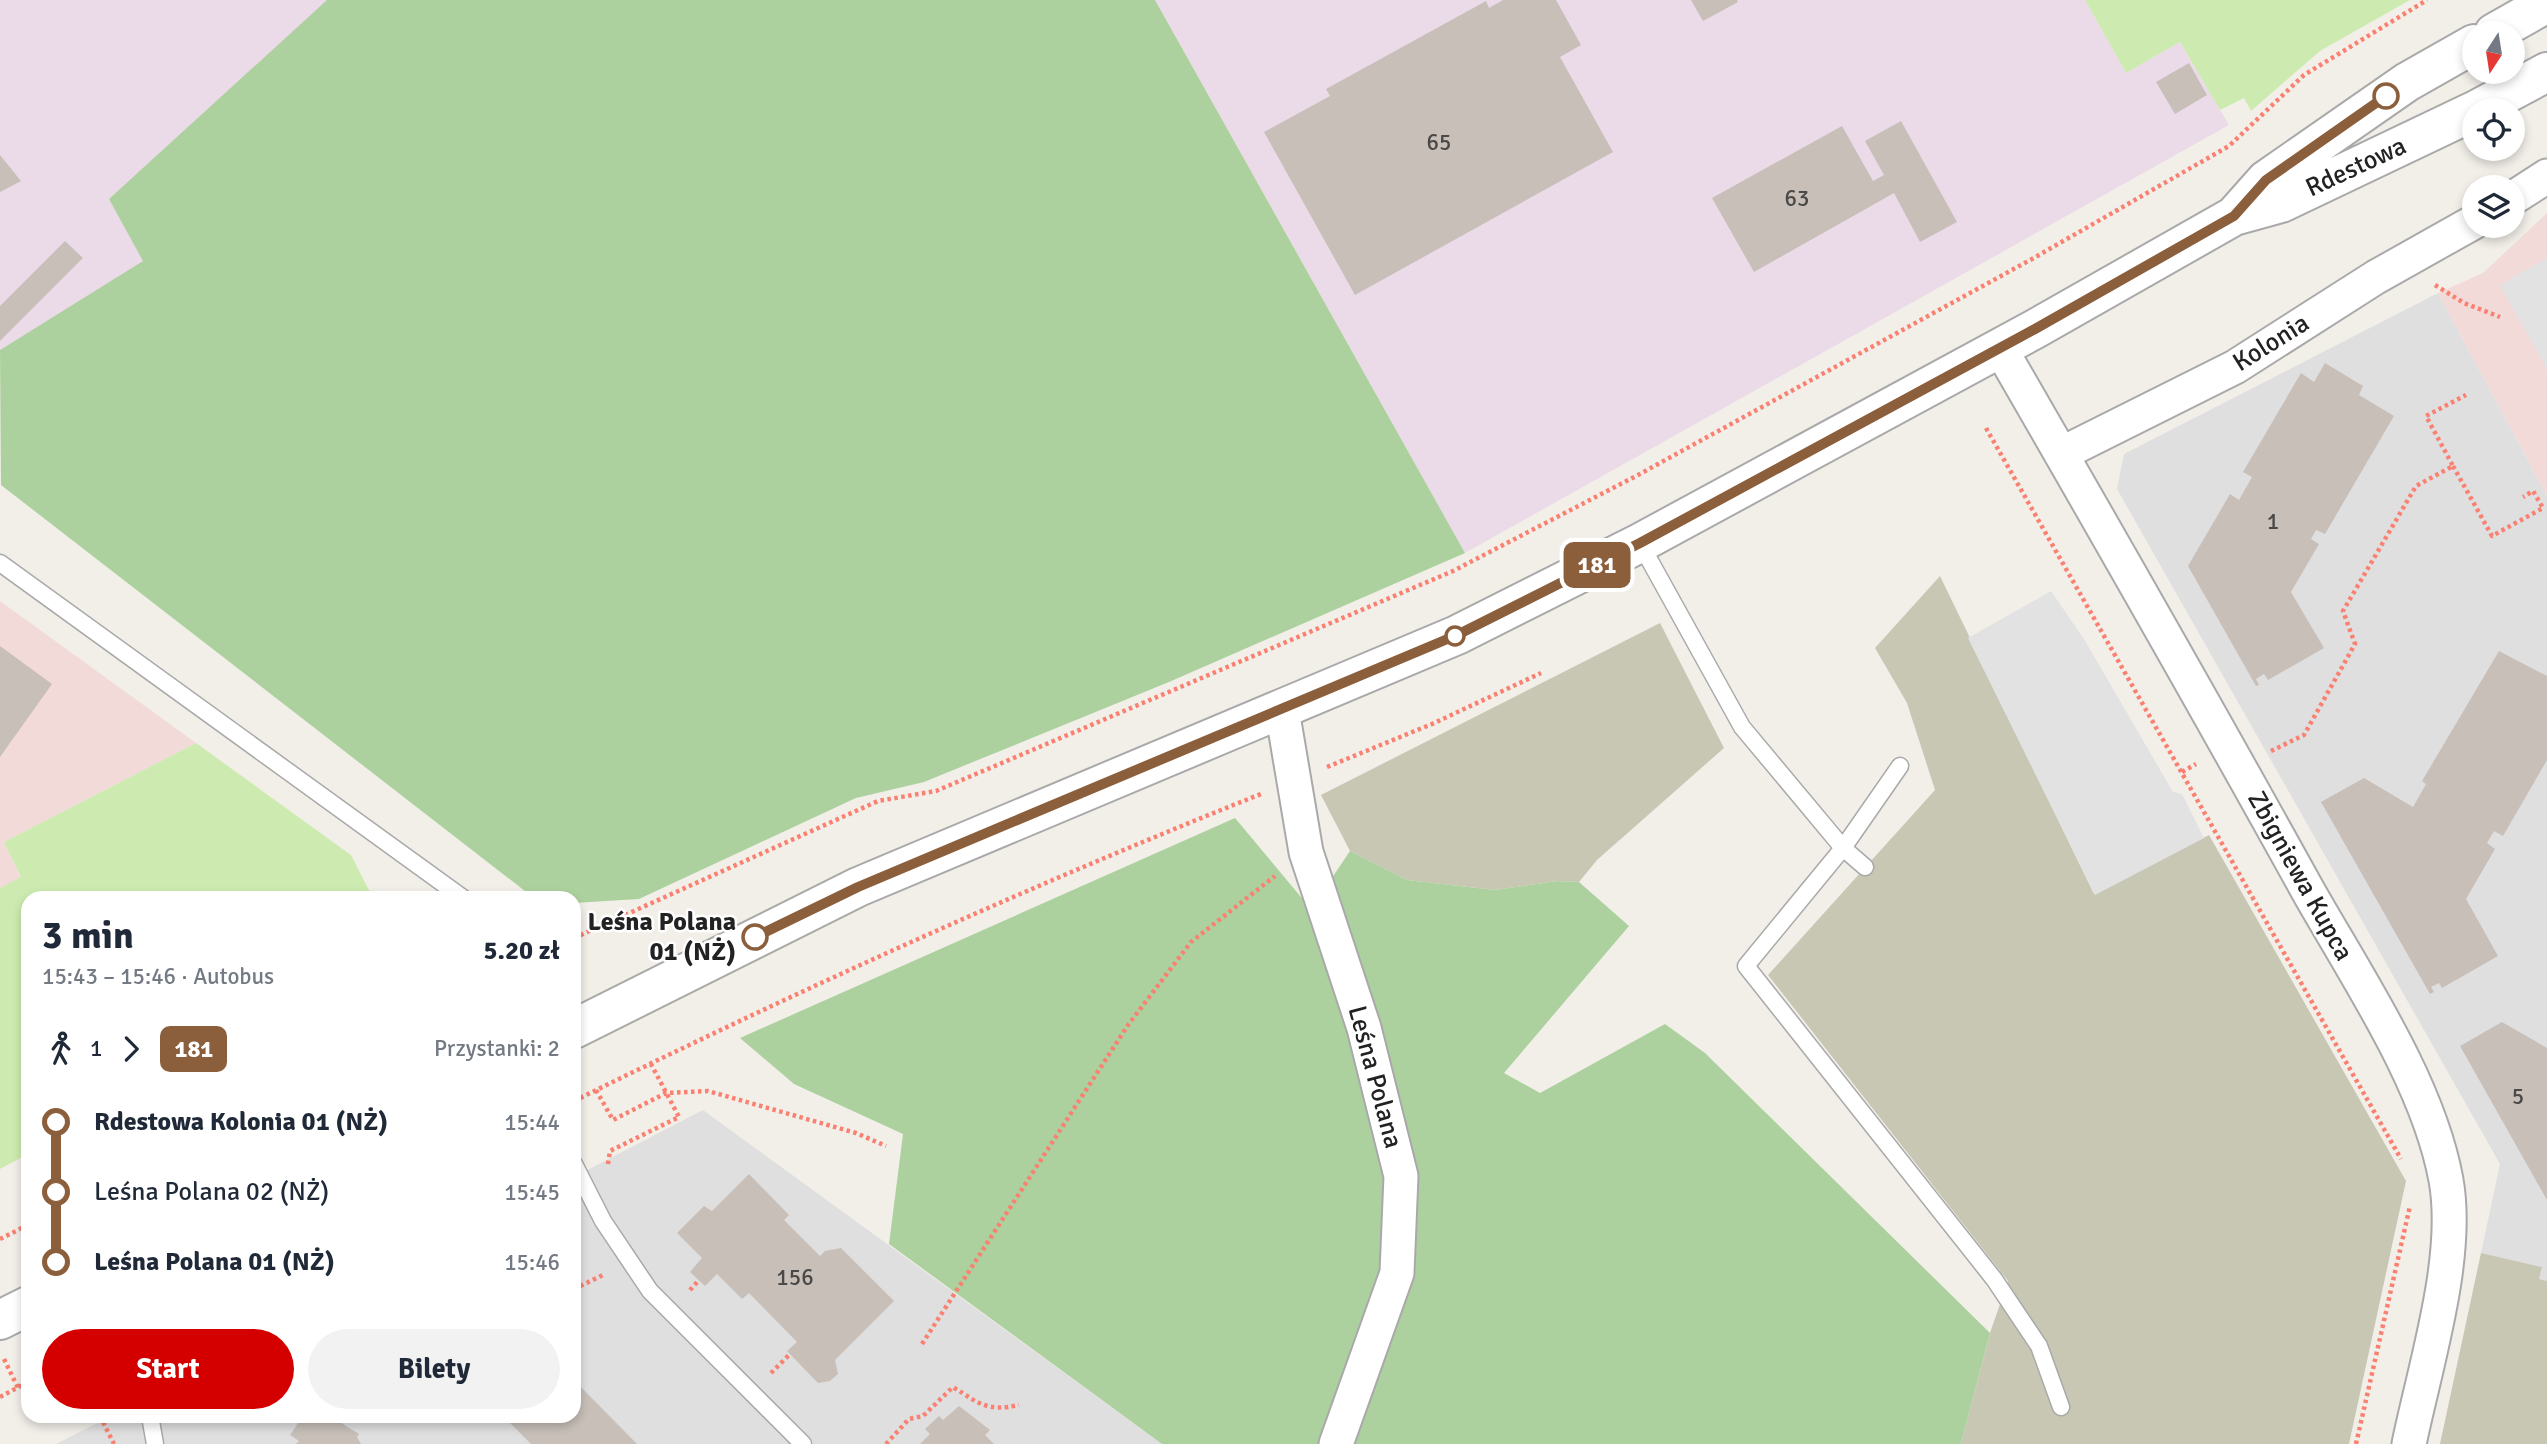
<!DOCTYPE html>
<html lang="pl">
<head>
<meta charset="utf-8">
<style>
	:root { --surface:#fff; --page:#f2f2f3; --text:#1f2937; --muted:#747a83; --accent:#d40000 }
	body { margin:0; font-family:Signika,sans-serif; background:var(--page); color:var(--text); height:100vh; display:flex; flex-direction:column; font-size:26px; white-space:nowrap }
	* { box-sizing:border-box; margin:0 }
	p { font-size:23px; color:var(--muted) }
	.icon { flex:none; width:38px; height:38px; fill:none; stroke:currentColor; stroke-width:2; stroke-linecap:round; stroke-linejoin:round }
	.map { position:relative; flex:1; overflow:hidden }
	.details { position:absolute; left:21px; top:891px; width:560px; height:532px; display:flex; flex-direction:column; background:var(--surface); border-radius:21px; box-shadow:0 4px 10px #0003 }
	.details>* { flex:none }
	.badge { padding:0 14px; border-radius:10px; font-size:24px; line-height:46px }
	.needle { width:46px; rotate:192deg }
	.tools { position:absolute; left:2462px; top:21px; display:grid; gap:14px }
	.tools a { display:grid; place-items:center; width:63px; height:63px; border-radius:50%; background:var(--surface); box-shadow:0 4px 10px #0003; font-size:35px }
	.map>.badge { position:absolute; translate:-50% -50%; box-shadow:0 0 0 4px #fff }
	.legs { display:flex; align-items:center; gap:10px; height:77px; padding:0 21px; font-size:23px }
	.legs p { margin-inline-start:auto }
	.head { display:flex; align-items:center; justify-content:space-between; height:119px; padding:0 21px }
	h1 { font-size:38px; font-weight:700; line-height:52px }
	.cta { display:flex; gap:14px; margin-top:auto; padding:14px 21px }
	.cta a { flex:1; height:80px; border-radius:42px; background:var(--accent); color:#fff; font-size:28px; font-weight:700; line-height:80px; text-align:center }
	.cta a+a { background:var(--page); color:var(--text) }
	ul { padding:0 21px; list-style:none }
	li { display:flex; align-items:center; gap:24px; height:70px; font-size:26px }
	li i { display:grid; place-items:center; width:10px; height:100%; margin:0 9px; background:currentColor }
	li i::after { content:''; width:18px; height:18px; margin:-9px; border:5px solid; border-radius:50%; background:var(--surface) }
	li p { margin-inline-start:auto }
	li:first-child i { background:linear-gradient(#0000 50%,currentColor 0) }
	li:last-child i { background:linear-gradient(currentColor 50%,#0000 0) }
	.map>svg:first-child { display:block }
	.residential { fill:#e0dfdf }
	.commercial { fill:#f2dad9 }
	.industrial { fill:#ebdbe8 }
	.construction { fill:#c7c7b4 }
	.grass { fill:#cdebb0 }
	.forest { fill:#add19e }
	.parking { fill:#e2e2e2 }
	.building { fill:#c7bfb8 }
	.lines { fill:none; stroke-linecap:round; stroke-linejoin:round }
	.service-casing { stroke:#a9a9a9; stroke-width:19 }
	.minor-casing { stroke:#a9a9a9; stroke-width:37 }
	.tertiary-casing { stroke:#a9a9a9; stroke-width:42 }
	.path { stroke:#fa8072; stroke-width:4.5; stroke-dasharray:3.5 3.5; stroke-linecap:butt }
	.service { stroke:#fff; stroke-width:16 }
	.minor { stroke:#fff; stroke-width:33 }
	.tertiary { stroke:#fff; stroke-width:38 }
	.line-1-casing { stroke:#fff; stroke-width:16 }
	.line-1 { stroke:#8b5e3c; stroke-width:10 }
	.stop-1-dot { fill:#fff; stroke:#8b5e3c; stroke-width:3.5 }
	.labels { text-anchor:middle; dominant-baseline:central; stroke-width:5; stroke-linejoin:round; paint-order:stroke }
	.number-label { font-size:23px; fill:#4b4948 }
	.street-label { font-size:26px; fill:#222; stroke:#fff }
	.stop-label { font-size:26px; font-weight:bold; fill:#222; stroke:#fff; text-anchor:end }
</style>
</head>
<body>
<div class="map">
<svg width="2547" height="1444" viewBox="0 0 2547 1444">
	<rect width="100%" height="100%" fill="#f2efe9"/>
	<path class="residential" d="M2438,293L2547,496V1281L2539,1279L2542,1267L2481,1253L2500,1164L2117,489L2124,454Z
		M703,1110L1162,1444H56L111,1416H574V1177Z"/>
	<path class="commercial" d="M2547,213V496L2438,293L2483,273Z
		M0,601L196,743L4,842L21,878L0,888Z"/>
	<path class="industrial" d="M0,0H328L144,261L0,350Z
		M1155,0H2085L2126,73L2180,42L2229,125L1465,553Z"/>
	<path class="construction" d="M1940,576L2094,894L2209,835L2406,1181L2349,1444H1961L1990,1333L2008,1281L1768,975L1935,790L1907,703L1875,648Z
		M1660,623L1724,748L1597,860L1579,882L1557,881L1495,890L1407,880L1350,851L1321,795Z
		M2481,1253L2542,1267L2539,1279L2547,1281V1444H2440Z"/>
	<path class="grass" d="M2085,0H2410L2320,51L2251,111L2244,98L2220,110L2180,42L2126,73Z
		M196,743L351,855L373,898H28V1154L0,1169V888L21,877L4,842Z"/>
	<path class="forest" d="M327,0H1155L1465,553L1169,682L924,782L856,798L639,899L574,903V898H534L1,485L0,350L143,261L109,199Z
		M1235,818L1311,909L1350,851L1407,880L1495,890L1557,881L1579,882L1629,926L1504,1073L1540,1093L1665,1024L1705,1053L1990,1333L1961,1444H1162L889,1244L903,1134L794,1084L740,1038Z"/>
	<path class="parking" d="M2547,258V370L2500,285Z
		M2051,591L2084,639L2173,792L2182,794L2204,838L2095,895L1968,638Z"/>
	<path class="building" d="M1503,0H1556L1581,45L1560,57L1613,152L1355,295L1264,132L1330,96L1326,89L1486,1L1489,8Z
		M1691,0H1737L1738,2L1703,21Z
		M2189,63L2207,95L2175,114L2156,82Z
		M1901,121L1957,222L1920,242L1894,193L1754,272L1712,198L1842,126L1873,181L1884,175L1865,141Z
		M0,155L21,181L0,192Z
		M65,241L83,258L0,341V306Z
		M2325,363L2363,386L2359,395L2394,416L2325,534L2316,530L2311,539L2319,544L2291,592L2324,648L2268,680L2264,674L2256,679L2259,685L2256,686L2188,566L2230,494L2239,500L2252,477L2243,472L2301,373L2314,382Z
		M0,646L52,684L0,757Z
		M2499,651L2547,676V760L2503,836L2494,831L2487,843L2495,849L2466,899L2498,956L2442,988L2439,983L2431,987L2434,992L2430,994L2321,802L2364,778L2413,807L2426,784L2422,781Z
		M2502,1022L2547,1048V1200L2460,1046Z
		M749,1174L789,1215L784,1220L820,1256L825,1251L841,1248L894,1301L835,1360L838,1374L830,1381L818,1383L787,1351L797,1342L749,1293L742,1299L717,1274L705,1286L690,1272L702,1258L677,1233L704,1206L712,1211Z
		M574,1380L637,1444H531L503,1416H574Z
		M959,1406L990,1430L985,1435L994,1444H920L930,1434L925,1429L939,1416L943,1420Z
		M303,1416H330L359,1434L357,1437L361,1444H296L299,1441L290,1435Z"/>
	<g class="lines">
		<g class="service-casing">
			<path id="service" d="M1640,543L1742,727L1843,848L1865,867
				M0,563L463,898
				M1900,766L1843,848L1746,966L1994,1279L2039,1346L2061,1407
				M574,1164L603,1221L650,1291L803,1444
				M150,1416L155,1444"/>
		</g>
		<g class="minor-casing">
			<path id="minor" d="M2513,198L2547,176
				M2000,348C2104,528 2207,708 2307,889C2356,976 2428,1081 2446,1180C2460,1258 2425,1366 2409,1444
				M2061,454L2235,367L2376,277L2474,222
				M1282,710L1306,852L1364,1028L1401,1176L1397,1273L1336,1444"/>
		</g>
		<g class="tertiary-casing">
			<path id="tertiary" d="M2494,33L2547,3
				M2476,110L2547,72
				M2234,216L2266,180L2407,82L2474,44
				M574,1029L858,887L1457,635L1640,543L2035,329L2234,216L2281,203L2474,111
				M0,1320L28,1306"/>
		</g>
		<path class="path" d="M2435,285L2464,303L2500,317
			M1986,428L2401,1159
			M2453,466L2492,536L2543,508L2533,491L2523,497
			M2271,751L2304,735L2355,644L2343,611L2416,486L2453,466L2426,416L2466,395
			M1327,767L1432,724L1541,673
			M2182,772L2196,764
			M574,938L878,801L936,791L1453,571L1638,475L2032,259L2229,146L2304,75L2427,0
			M596,1090L613,1120L666,1093L708,1091L856,1133L886,1146
			M574,1101C799,990 1027,887 1261,794
			M608,1164L610,1151L679,1117L651,1064
			M0,1239L28,1225
			M574,1289L605,1274
			M690,1290L699,1280
			M922,1344L1128,1025L1191,942L1275,876
			M4,1359L18,1388
			M771,1373L790,1354
			M0,1397L28,1382
			M100,1416L114,1444
			M886,1444L909,1419L923,1416L953,1387C980,1404 987,1412 1019,1405
			M2356,1444L2410,1206"/>
		<use href="#service" class="service"/>
		<use href="#minor" class="minor"/>
		<use href="#tertiary" class="tertiary"/>
	</g>
	<g class="lines">
		<g class="line-1-casing">
			<path id="line-1" d="M755,937L858,887L1457,635L1640,543L2035,329L2234,216L2266,180L2386,96"/>
		</g>
		<use href="#line-1" class="line-1"/>
	</g>
	<g class="stop-1-dot">
		<circle cx="2386" cy="96" r="12"/>
		<circle cx="1455" cy="636" r="9"/>
		<circle cx="755" cy="937" r="12"/>
	</g>
	<g class="labels">
		<g class="number-label">
			<text x="1439" y="142">65</text>
			<text x="1797" y="198">63</text>
			<text x="2273" y="521">1</text>
			<text x="2518" y="1096">5</text>
			<text x="795" y="1277">156</text>
		</g>
		<g class="street-label">
			<text transform="translate(2356 167) rotate(-25)">Rdestowa</text>
			<text transform="translate(2271 343) rotate(-32)">Kolonia</text>
			<text transform="translate(2300 876) rotate(61)">Zbigniewa Kupca</text>
			<text transform="translate(1375 1077) rotate(75)">Leśna Polana</text>
		</g>
		<g class="stop-label">
			<text x="736" y="922">Leśna Polana<tspan x="736" dy="30">01 (NŻ)</tspan></text>
		</g>
	</g>
</svg>
<div class="tools">
<a><svg class="needle" viewBox="-14 -14 28 28"><path d="M0-13l5 13h-10z" fill="#e53935"/><path d="M0 13l5-13h-10z" fill="#747a83"/></svg></a>
<a><svg class="icon" aria-label="locate" viewBox="0 0 24 24"><circle cx="12" cy="12" r="6"/><path d="M12 2v4M12 18v4M2 12h4M18 12h4"/></svg></a>
<a><svg class="icon" aria-label="layers" viewBox="0 0 24 24"><path d="M12 4l9 5-9 5-9-5zM3 14l9 5 9-5"/></svg></a>
</div>
<b class="badge" style="left:1597px;top:565px;background:#8b5e3c;color:#fff">181</b>
<section class="details">
<div class="head"><div><h1>3 min</h1><p>15:43 – 15:46 · Autobus</p></div><b>5.20 zł</b></div>
<div class="legs"><svg class="icon" aria-label="walk" viewBox="0 0 24 24"><circle cx="13" cy="4" r="2"/><path d="M13 8l-2 6 4 7M11 14l-3 7M7 12l3-4h3l4 4"/></svg>1<svg class="icon" aria-label="forward" viewBox="0 0 24 24"><path d="M9 5l7 7-7 7"/></svg><b class="badge" style="background:#8b5e3c;color:#fff">181</b><p>Przystanki: 2</p></div>
<ul>
<li><i style="color:#8b5e3c"></i><b>Rdestowa Kolonia 01 (NŻ)</b><p>15:44</p></li>
<li><i style="color:#8b5e3c"></i><span>Leśna Polana 02 (NŻ)</span><p>15:45</p></li>
<li><i style="color:#8b5e3c"></i><b>Leśna Polana 01 (NŻ)</b><p>15:46</p></li>
</ul>
<div class="cta"><a>Start</a><a>Bilety</a></div>
</section>
</div>
</body>
</html>
